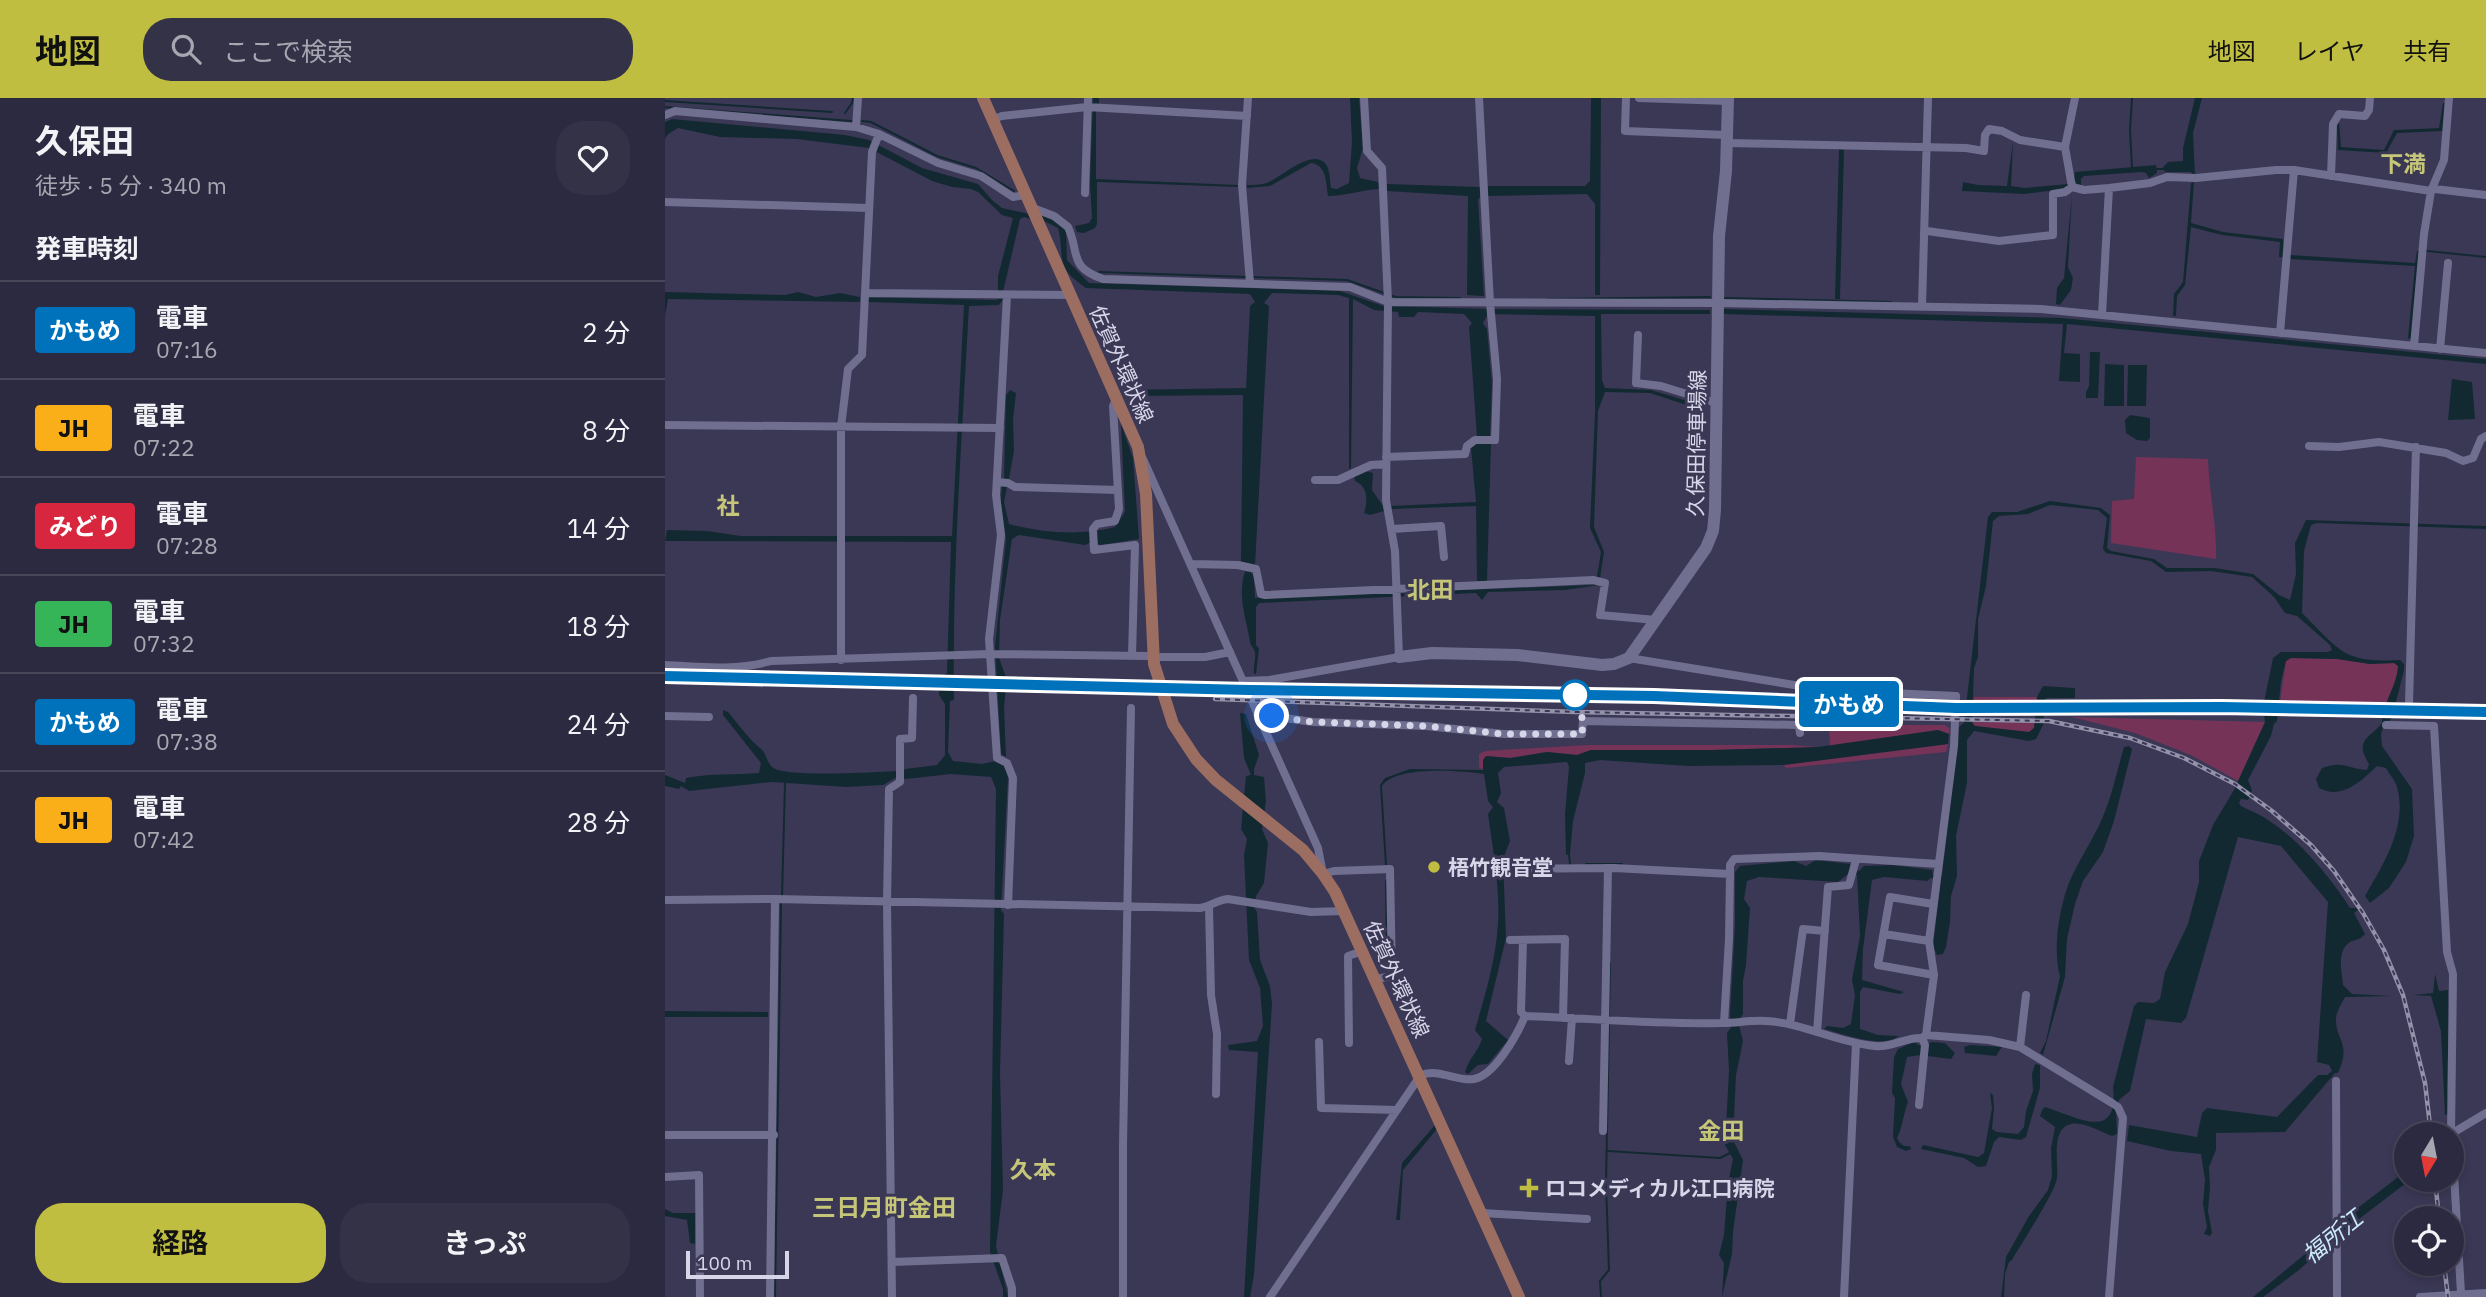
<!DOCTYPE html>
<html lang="ja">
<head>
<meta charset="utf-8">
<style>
	:root { --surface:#2c2a40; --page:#343247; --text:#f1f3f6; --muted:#a6a7b1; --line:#484659; --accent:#c0be41 }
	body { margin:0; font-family:"IBM Plex Sans","Noto Sans JP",sans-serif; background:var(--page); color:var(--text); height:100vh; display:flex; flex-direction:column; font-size:26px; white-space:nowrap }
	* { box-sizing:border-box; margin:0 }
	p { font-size:23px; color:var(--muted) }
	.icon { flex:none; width:38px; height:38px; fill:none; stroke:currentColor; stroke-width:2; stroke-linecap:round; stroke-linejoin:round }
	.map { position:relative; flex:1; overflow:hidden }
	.sheet { display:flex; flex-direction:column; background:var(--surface); width:665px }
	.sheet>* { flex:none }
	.badge { padding:0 14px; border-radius:5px; font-size:24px; line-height:46px }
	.needle { width:46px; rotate:190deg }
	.fabs { position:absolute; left:1729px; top:1024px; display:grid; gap:14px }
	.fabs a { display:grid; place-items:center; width:70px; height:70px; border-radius:50%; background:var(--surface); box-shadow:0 4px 10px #0003,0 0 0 2px var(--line); font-size:35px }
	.scale { position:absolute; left:21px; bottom:18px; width:103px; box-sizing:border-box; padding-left:7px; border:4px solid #d7d6e9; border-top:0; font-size:19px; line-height:24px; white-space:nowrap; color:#d7d6e9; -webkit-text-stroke:5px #3b3856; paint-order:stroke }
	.you { position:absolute; width:35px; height:35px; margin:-18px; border:5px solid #fff; border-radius:50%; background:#1a73e8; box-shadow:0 0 0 10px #1a73e833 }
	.map>.badge { position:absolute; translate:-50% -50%; box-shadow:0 0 0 4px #fff }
	h2 { padding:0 35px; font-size:26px; line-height:63px }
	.round { display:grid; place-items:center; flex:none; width:74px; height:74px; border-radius:28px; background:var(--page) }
	.head { display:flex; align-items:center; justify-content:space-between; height:119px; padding:0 35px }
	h1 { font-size:33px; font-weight:700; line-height:52px }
	.cta { display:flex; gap:14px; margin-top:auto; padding:14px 35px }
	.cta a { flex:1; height:80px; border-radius:28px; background:var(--accent); color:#111; font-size:28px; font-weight:700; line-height:80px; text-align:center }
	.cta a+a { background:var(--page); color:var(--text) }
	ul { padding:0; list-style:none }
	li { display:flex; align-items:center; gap:21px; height:98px; padding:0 35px; border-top:2px solid var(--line) }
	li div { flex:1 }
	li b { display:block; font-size:26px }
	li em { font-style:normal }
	li .badge { min-width:77px; font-weight:700; text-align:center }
	header { display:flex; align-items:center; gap:42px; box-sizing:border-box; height:98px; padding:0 35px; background:var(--accent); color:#111 }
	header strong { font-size:33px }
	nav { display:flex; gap:38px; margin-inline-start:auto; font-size:24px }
	.search { width:490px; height:63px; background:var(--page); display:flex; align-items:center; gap:18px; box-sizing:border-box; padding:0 24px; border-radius:28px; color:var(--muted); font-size:26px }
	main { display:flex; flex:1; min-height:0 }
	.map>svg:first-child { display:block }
	.green { fill:#763358 }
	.water { fill:#132932; fill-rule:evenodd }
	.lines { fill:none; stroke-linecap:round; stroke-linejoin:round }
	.stream { stroke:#132932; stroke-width:2 }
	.minor { stroke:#716f90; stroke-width:8 }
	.secondary { stroke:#716f90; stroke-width:12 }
	.primary { stroke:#9c6d61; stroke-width:12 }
	.rail-casing { stroke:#9492aa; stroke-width:4.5 }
	.rail { stroke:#3b3856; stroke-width:2; stroke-dasharray:5; stroke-linecap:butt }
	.line-casing { stroke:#fff; stroke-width:16 }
	.line { stroke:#0072bc; stroke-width:10 }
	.walk { stroke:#d7d6e9; stroke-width:7; stroke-dasharray:0 12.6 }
	.stop-dot { fill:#fff; stroke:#0072bc; stroke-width:3.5 }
	.poi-dot { fill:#c0be41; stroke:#3b3856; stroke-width:2.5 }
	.labels { text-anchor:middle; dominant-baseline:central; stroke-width:6; stroke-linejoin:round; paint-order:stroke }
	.street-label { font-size:21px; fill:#d7d6e9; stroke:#3b3856 }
	.poi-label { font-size:21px; font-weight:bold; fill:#d7d6e9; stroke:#3b3856; text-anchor:start }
	.neighbourhood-label { font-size:23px; font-weight:bold; fill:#c6c679; stroke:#3b3856 }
	.water-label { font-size:23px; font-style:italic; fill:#cbeaf9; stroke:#3b3856 }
	.quarter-label { font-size:24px; font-weight:bold; fill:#c6c679; stroke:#3b3856 }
</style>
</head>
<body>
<header>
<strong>地図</strong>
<div class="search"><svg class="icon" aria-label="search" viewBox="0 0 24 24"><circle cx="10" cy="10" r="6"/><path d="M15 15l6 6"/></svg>ここで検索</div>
<nav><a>地図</a><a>レイヤ</a><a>共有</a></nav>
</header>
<main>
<section class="sheet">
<div class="head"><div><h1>久保田</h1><p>徒歩 · 5 分 · 340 m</p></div><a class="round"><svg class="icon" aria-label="heart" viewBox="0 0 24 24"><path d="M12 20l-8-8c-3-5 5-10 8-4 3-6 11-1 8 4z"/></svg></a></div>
<h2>発車時刻</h2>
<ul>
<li><span class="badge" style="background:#0072bc;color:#fff">かもめ</span><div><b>電車</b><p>07:16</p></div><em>2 分</em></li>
<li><span class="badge" style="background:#faaf18;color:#111">JH</span><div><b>電車</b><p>07:22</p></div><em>8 分</em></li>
<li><span class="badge" style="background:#d7263d;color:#fff">みどり</span><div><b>電車</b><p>07:28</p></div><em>14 分</em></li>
<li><span class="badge" style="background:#36b558;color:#111">JH</span><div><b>電車</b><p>07:32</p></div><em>18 分</em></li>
<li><span class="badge" style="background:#0072bc;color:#fff">かもめ</span><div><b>電車</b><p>07:38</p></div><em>24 分</em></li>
<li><span class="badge" style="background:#faaf18;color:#111">JH</span><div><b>電車</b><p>07:42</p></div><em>28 分</em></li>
</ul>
<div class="cta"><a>経路</a><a>きっぷ</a></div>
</section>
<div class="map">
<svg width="1821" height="1199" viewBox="0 0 1821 1199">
	<rect width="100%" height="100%" fill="#3b3856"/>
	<path class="green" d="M1471,359L1543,361C1544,395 1552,427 1551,461L1446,445L1447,403L1469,401Z
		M1626,560L1672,561L1705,566L1729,565L1733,568V577L1722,607L1615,605L1621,563Z
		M1309,599H1372L1371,606L1308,605Z
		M1407,619L1600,624L1573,683L1526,657L1470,635Z
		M1307,622L1370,625L1369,630L1364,634L1310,628Z
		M1211,627H1280L1285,631L1284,636L1273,632L1165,648L1164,631Z
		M1283,646L1281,654L1121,670L1119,667Z
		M922,647H1127L1153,649L1047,652H926L912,657L882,654L845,660L821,658L819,672L814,669V656L821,653Z"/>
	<path class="water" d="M428,0H434V7L431,8V81L573,87V89L432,84V126L430,130L419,135L412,134L410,128L424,125L427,120L425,85Z
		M685,0H694L698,50L692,70L695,80L713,84L714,91C696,92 680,98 663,98C661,85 662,67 646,65L605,88L582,90V87C589,87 597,87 604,84C616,79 650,47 662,68C665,74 665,84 666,90L672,91L684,85L687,44Z
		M926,0H936L935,197H930V106L922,96L822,98L821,88H920L925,83Z
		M1530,0H1537L1528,35L1530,76H1527L1526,74H1500L1498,69L1503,64L1518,63V50Z
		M1778,5H1780L1778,33L1732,35L1721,55L1673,52L1672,28L1674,24L1676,49L1719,52L1729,32L1774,30Z
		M7,21L180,37L204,42L257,70L313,86L327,102L337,110L365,116L368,122L359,119L355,121L338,194L333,193V178L348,120L337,117L313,94L306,91L287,89L267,83L204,50L132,41L55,39L13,30L3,36L0,41V24Z
		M1348,43L1346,88L1360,90L1403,86V88L1399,91L1359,96L1297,93L1298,84L1313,87L1342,88Z
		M1174,51L1179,52L1175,201H1170Z
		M1491,67L1492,75L1484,80L1481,75L1477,74L1419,78L1416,81V87L1412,86L1409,81L1410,74Z
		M1529,84L1526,125L1558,134L1618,141L1619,160L1614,159L1615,144L1557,137L1526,129L1520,187L1512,198L1511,218H1508L1509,196L1518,184L1526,85Z
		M722,86L815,89L816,97L813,102L819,198L802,197L803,98L722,93Z
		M1407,96L1403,169L1408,180L1406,192L1395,207L1391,206L1392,190L1399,180Z
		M376,117L392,124L401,133L402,162L424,185L675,193L727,211V208L823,211L1045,212V216H936L937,282L940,290L986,292L1039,308L1037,312L985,295L940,294L933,313L929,429L939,454L934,487L900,492L823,494L817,502L811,495L594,505L591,509V547L594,551L591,576H589C588,569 591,560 590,554C589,550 585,547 585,544C581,519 572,499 580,473L583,474V467L576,464L578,297L460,298L457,292L581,290L585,208L590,204L585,196L421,190C388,167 401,163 393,130L379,123ZM607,195L673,197L684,200V371L686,370L688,201L709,212L733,214L734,219H749L753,214L799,216L807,225L804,229L812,339L806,350L811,404L726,408L727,411L811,408L812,483H822L826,346L820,345L825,338L827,286L822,231L818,225L823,216L930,218V313L925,430L936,454L932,478L928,487L590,500L589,477L586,475L587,468H590L604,208L599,205Z
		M1762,152L1821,158V160L1763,154L1754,156L1746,241L1743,240L1750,168L1624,161L1625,157L1750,165L1752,153Z
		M0,194L120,197L133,194L151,199L175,195L195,199V204L3,201L0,218Z
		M203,199L330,202L339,200L334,207L304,208C297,339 287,471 289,602L285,603L283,654L288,663L317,666L331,663L341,668L343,680L336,812L339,816L335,976L338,1092L331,1148L343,1199H338V1191L325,1154L331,691L326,679L286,676L241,681L232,679L218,687L181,689L107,684L24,693L16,688L14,691L0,688V677L20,685L21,680C45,675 70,677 94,675L96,665L58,617V612L63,614C74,627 83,640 96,651C101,655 102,664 107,669C119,680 212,674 232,673L237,675L240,671L272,667L280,657V606L274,597V581L282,575L286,444L0,443L2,432L42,433L76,438H287L299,207L203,204Z
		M1059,211L1397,220L1821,261V266L1402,226L1399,255L1415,256V284L1394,283L1398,226L1059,216Z
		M1425,254H1435L1433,300H1421V294L1424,288Z
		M1440,266L1459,267V308H1439Z
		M1463,267H1482L1481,308H1462Z
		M1787,281L1807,284L1810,321L1783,322Z
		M345,292L351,295L348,321L349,353L344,381H339L341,297Z
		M1465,317L1485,320V340L1482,343L1472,342L1461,335L1460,322Z
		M456,326L468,360L474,441L436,447L433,446L432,441L420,447L354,437L347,441L335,522L334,560L342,582L339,608L341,659L336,656L330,548L341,441L336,404L337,388L342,389L339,404L344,426C378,435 416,438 450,429L460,414Z
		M701,373L708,375L707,392L718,408L719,413L705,417L699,415C703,403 703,388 690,383L689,378Z
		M1385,403L1436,410L1445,417L1442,450L1446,453L1489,461L1502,470H1550L1588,476L1614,497L1625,502L1631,476L1630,445L1641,422L1821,428V431L1652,425L1646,427L1639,453L1637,515C1676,553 1677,565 1735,562L1739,566V572L1727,620L1718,629L1716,637L1717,648L1747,691L1749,738L1741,764L1724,790L1705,805L1700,798C1718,767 1743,728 1732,689C1730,682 1724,676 1721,670L1712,668C1695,684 1677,702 1654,690L1651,681L1657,670C1679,662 1683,671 1702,672L1704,666C1689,642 1704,641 1717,625C1717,606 1732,588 1733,568L1729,565L1705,566L1672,561L1626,560L1621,563L1616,584L1612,623L1609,626L1606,638L1583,682L1587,692L1583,702L1576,701L1574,705L1576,708C1586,713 1597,717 1606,724C1638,746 1664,778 1685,810H1691L1693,812L1689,815L1700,836C1694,843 1691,841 1685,844C1671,853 1677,874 1678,887L1687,896L1727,898L1680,899C1677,905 1672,912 1671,920C1670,943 1687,944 1673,975H1670L1620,1034L1551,1035V1052L1544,1069L1545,1090L1543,1113L1547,1135L1545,1138L1539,1136L1542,1129L1538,1106L1540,1082L1536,1056L1506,1053L1462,1043L1464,1027L1532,1039L1537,1015L1542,1010L1612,1019L1653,977H1662L1667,973L1664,967L1652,964L1663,804L1616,748L1573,739L1521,920L1516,925L1481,921L1465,993L1454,1002L1451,1013L1452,1036L1447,1038C1436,1034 1418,1023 1406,1026C1385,1031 1394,1065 1392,1080C1390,1095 1356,1146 1347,1162L1344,1164L1340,1176L1339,1199H1336L1341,1159L1364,1118L1383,1092L1387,1078L1386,1050L1390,1029L1375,1018L1377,1012L1380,1009C1412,1019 1454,1045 1448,989L1469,908L1473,904L1489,905L1495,901L1500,874L1523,826L1534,784V763L1548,727L1569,692L1600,624L1598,609L1608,560L1616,554H1663L1667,552L1665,547L1632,518L1620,515L1609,499L1587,479L1546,473L1501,474L1486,463L1441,455L1438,451L1442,420L1433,412L1385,407L1363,416L1334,418L1328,423L1321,488L1313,521V559L1309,570L1307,625L1310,628L1364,634L1369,630L1372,599L1378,588L1410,590V600H1382L1378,603L1379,625L1371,641L1364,643L1309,633L1302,642V685L1291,738L1292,778L1286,798L1285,824L1281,849L1278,856L1272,857L1268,848L1276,781L1266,780L1262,783L1219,779L1207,782L1198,851L1197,882L1239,894L1235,896L1198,889L1195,894V931L1213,937L1234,938C1215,951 1180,936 1159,931L1162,928L1178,930L1186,926L1190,897L1187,882L1195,838L1192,777L1184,775L1173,784L1094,779L1082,783L1079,801L1085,810L1081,867L1078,883V916L1073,923L1078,943L1071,977L1068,1042L1078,1062L1068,1134L1067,1156L1057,1199L1059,1165L1054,1157L1059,1137L1063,1085L1068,1061L1060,1047L1064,973L1062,935L1066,929L1065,916L1070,828V774L1075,768L1129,763L1141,768L1151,762L1185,766L1186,771L1194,773L1199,768L1228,767L1267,772L1268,777H1277L1294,629L1299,625L1323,419L1327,414H1352Z
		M575,615L581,616L594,657L589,671V677L599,679L601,703L597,731L603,745L599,785L591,798L589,809L592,814L595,862L605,888L607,906L589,1177L585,1199H579L593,954L564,952L563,947L592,943L598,928L595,890L584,862L579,757L582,741L576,731L581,678L586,677L579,660Z
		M1273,632L1284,636L1283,646L1119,667L1023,668L935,662L920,665V675L908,723L905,756L901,757L900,716L904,669L902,664L839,669L833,675L836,695L832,704L839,710L845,743L838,761L841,840L821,923L843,942L823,966L813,967L803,976L800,974C804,960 813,954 817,941L810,932C820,897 831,862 833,825C835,789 828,752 823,716L828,709L823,703L819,676C796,673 732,667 717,688L722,767H720L715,687L720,680L745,671L818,672V662L821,658L845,660L882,654L912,657L926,652H1047L1153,649Z
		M1464,648L1467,651L1449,723L1438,754L1418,783L1410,806L1402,841L1400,879L1378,957L1375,955L1381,943L1395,878C1387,851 1395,803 1407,778C1416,759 1428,741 1437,721C1447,698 1452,673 1459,649Z
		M1770,876L1774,893L1783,892C1785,933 1781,975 1783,1016L1780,1017L1776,933L1766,898L1748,897L1768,895Z
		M0,913L103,914V919H0Z
		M1249,944L1257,949L1256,957L1242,959L1236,986L1243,1004C1238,1017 1238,1028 1232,1040C1235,1046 1238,1049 1245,1048L1246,1051L1241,1053L1232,1049L1228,1039L1230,1000L1227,995L1229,959L1233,951Z
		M1267,944L1280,945L1290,955L1286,961L1262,958V946Z
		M1305,947L1337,949L1331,958L1300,955L1299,949Z
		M1370,966L1375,967V990L1361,1039L1356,1042L1334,1039L1329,1044L1321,1068L1313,1069L1299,1060L1256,1051L1258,1047L1313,1059L1319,1055L1327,1010L1325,995L1328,997L1329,1010L1327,1031L1332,1034L1353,1036L1359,1029L1361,1013L1368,993L1367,976Z
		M770,1027L772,1031L738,1072L735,1122H731L737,1065Z
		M1741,1073V1082H1745L1677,1134L1634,1172L1598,1199H1588L1640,1156L1677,1122Z
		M0,1111L8,1115H31L30,1146L25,1145L22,1122L0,1118Z"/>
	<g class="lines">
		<path class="stream" d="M1467,0L1465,32L1467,70
			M0,3L167,14
			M0,9L187,23
			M180,15L187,5L188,0
			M197,23L206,24L272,58L311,70L349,93
			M1491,71H1499
			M434,174L582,179
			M587,179L682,182L719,195
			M724,197L731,199L795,200
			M1059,200L1226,204
			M882,201L1045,199
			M904,757L905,766
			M921,766H957
			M721,783L722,873
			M117,799L120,685
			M944,919L945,865
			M943,1053L1055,1060L1065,1055
			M110,1199L116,805
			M936,1199L935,1183L944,1172L941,1086L944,924"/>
		<path class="minor" d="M583,0L577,87L585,185
			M961,0L960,33L1062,37
			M974,0L1063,3
			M0,17L10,13L191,29L214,36L273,65L316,78L348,99L361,97
			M328,21L337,18L422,9L582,18
			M191,29L193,0
			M1062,45L1301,50L1319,53L1320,37L1324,31L1337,33L1355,42L1400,49
			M1666,78L1668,26L1674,16L1700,18L1704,12L1705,0
			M1407,89L1400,49L1410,0
			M1768,89L1770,91L1821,97
			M420,95L423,0
			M0,104L204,110
			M368,110L389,118L403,129C415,155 403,169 438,181L685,189L723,204L1053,205L1376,211L1821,255
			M1259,135L1262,133L1334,143L1388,137V96L1400,94L1407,89L1419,92L1444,90L1485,85L1502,79L1531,80L1611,72H1629L1766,93
			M200,195L406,197
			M342,198L331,397L336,437L324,541L332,660L342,665L348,680L343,807
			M1257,209L1263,0
			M1437,217L1444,90
			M1615,235L1629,72
			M973,237L971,285L996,288L1051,305
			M1749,248L1759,136L1766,93L1779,62L1784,0
			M1775,251L1783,165
			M451,301L448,308L454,411L450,423L432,426L428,431L429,452L470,447L467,558
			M0,327L335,330
			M1644,348L1674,349L1714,344L1781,355L1798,363L1808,360L1816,341L1821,338
			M721,359L800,356L802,348L810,342H830L832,281L825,205L814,0
			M478,361L653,750L658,776L669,773L725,771L727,878L711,881
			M650,382H673L706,367L721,366
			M332,384L343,385L350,389L453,392
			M727,431L776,428L779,459
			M526,466L573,467L591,471L596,496L600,497L928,482L940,485L935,517L991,522
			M496,559H540L565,554
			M964,560L1160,592L1291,598L1289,648L1264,843L1269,877L1261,937
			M176,562V329L183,271L197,257L207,54L214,36
			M0,567C36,569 71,573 106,563L326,556L481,558
			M579,583L604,582L734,559L730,453L721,402L723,204L717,70L702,53L699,0
			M1744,606L1751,349
			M592,616L648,624L761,628L839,636H917L918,623L1134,627L1135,635
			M0,618L44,619
			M1721,627L1769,628L1782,854L1788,876L1786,1036
			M845,771L949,770L1065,776
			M0,802L110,801L535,810C546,808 552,802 563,801L646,814L679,813
			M1268,806L1225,799L1213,867L1269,877
			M544,808L546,897L552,936L551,996
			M1219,836L1264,843
			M845,842L900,841L898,920
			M858,842L856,914L860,918
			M1059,925L1064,841L1065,776V767L1069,761L1154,758L1273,766
			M1125,926L1138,831L1160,833
			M1152,934L1163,789L1184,787L1191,762
			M654,944L656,1010L732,1012
			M684,945L683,858L698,853
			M1355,949L1361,897
			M904,963L907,920
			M1671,983L1672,1199
			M1254,1007L1260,947L1257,940
			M938,1033L943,770
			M1786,1036L1821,1015
			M0,1037H109
			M1787,1043L1796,1195
			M0,1079L34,1077L35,1199
			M816,1115L922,1121
			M227,1164L337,1160L347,1190V1199
			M105,1199L110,801
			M227,1199L222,804L224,691L235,684V641L247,640L248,600
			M458,1199V1047L466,610
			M605,1199L755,978C772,969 792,984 809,981C830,977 852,937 860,918C925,920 992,927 1058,925C1072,925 1086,922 1101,923C1139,925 1173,945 1210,948C1227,950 1240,939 1257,940L1261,937L1324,942L1355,949L1447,1005L1453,1009L1458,1020L1444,1199
			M1179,1199L1191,946
			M1755,1199L1821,1195"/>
		<path class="secondary" d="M734,559L767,555L852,557L937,567L949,566L964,560L1041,450L1048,433L1050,412L1054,138L1061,73L1063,0"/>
		<path class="primary" d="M318,0L473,349L481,396L489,566L508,626L531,661L551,682L638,752L658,776L670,794L854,1199"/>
		<g class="rail-casing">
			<path id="rail" d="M0,578L584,592L989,598L1291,610L1557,609L1821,614
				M550,601L911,614L1384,623L1465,640L1519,660L1570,686L1607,713L1646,747L1669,773L1698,815L1719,852L1738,897L1760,985L1766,1036
				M1770,1082L1774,1120
				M1779,1166L1783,1199"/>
		</g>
		<use href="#rail" class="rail"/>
	</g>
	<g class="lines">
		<g class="line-casing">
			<path id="line" d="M0,578L584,592L989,598L1291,610L1557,609L1821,614"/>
		</g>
		<use href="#line" class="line"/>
		<path class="walk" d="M607,618L648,624L761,628L839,636H917L918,623L910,597"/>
	</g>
	<circle class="stop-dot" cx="910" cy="597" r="14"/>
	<g class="poi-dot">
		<circle cx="769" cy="769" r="7"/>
		<path d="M860.5 1079.5h7v7h7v7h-7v7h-7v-7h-7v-7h7z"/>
	</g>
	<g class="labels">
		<g class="street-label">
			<text transform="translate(457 266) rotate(66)">佐賀外環状線</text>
			<text transform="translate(1031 345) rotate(-89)">久保田停車場線</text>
			<text transform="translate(732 881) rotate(65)">佐賀外環状線</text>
		</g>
		<g class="poi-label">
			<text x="783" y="769">梧竹観音堂</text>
			<text x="880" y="1090">ロコメディカル江口病院</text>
		</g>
		<g class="neighbourhood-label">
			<text x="1738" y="65">下満</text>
			<text x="63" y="407">社</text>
			<text x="765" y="491">北田</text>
			<text x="1056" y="1032">金田</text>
			<text x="368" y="1071">久本</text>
		</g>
		<g class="water-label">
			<text transform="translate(1667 1138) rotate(-39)">福所江</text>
		</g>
		<g class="quarter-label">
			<text x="219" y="1109">三日月町金田</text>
		</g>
	</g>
</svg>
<div class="fabs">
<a><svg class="needle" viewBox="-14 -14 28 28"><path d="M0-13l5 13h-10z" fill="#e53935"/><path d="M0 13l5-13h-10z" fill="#a6a7b1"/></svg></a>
<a><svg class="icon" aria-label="locate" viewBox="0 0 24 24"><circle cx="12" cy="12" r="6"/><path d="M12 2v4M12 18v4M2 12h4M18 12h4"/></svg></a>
</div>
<div class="scale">100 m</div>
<div class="you" style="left:607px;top:618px"></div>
<b class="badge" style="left:1184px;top:606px;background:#0072bc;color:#fff">かもめ</b>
</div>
</main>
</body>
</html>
